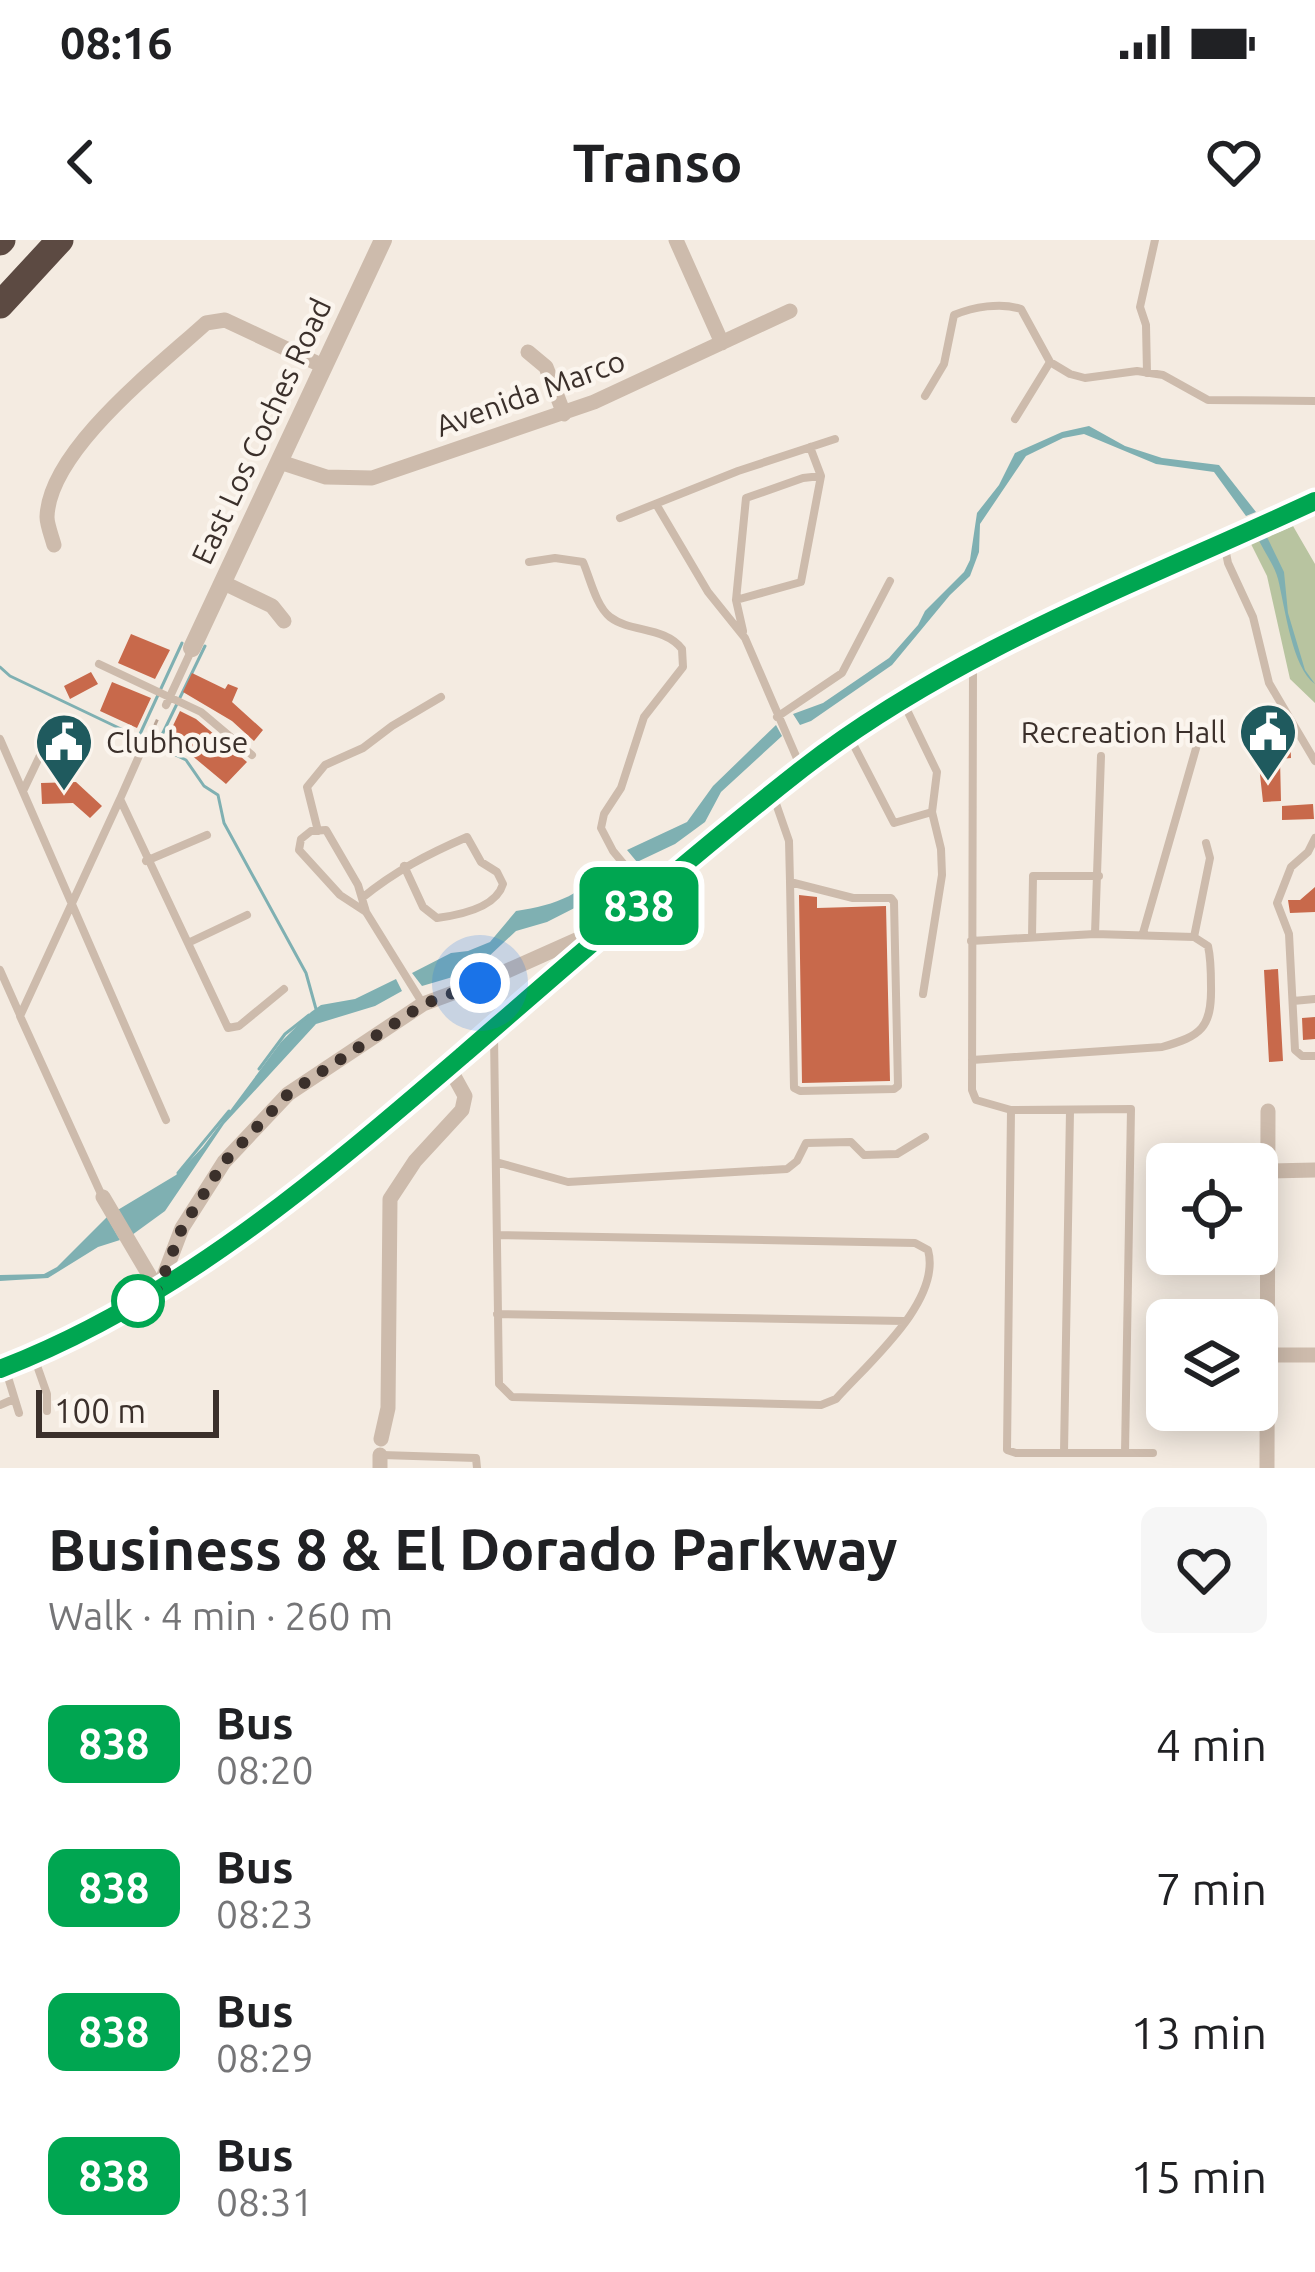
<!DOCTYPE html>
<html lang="en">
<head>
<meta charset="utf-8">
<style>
	:root { --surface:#fff; --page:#f6f6f6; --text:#202124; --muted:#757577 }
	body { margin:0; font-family:Ubuntu,sans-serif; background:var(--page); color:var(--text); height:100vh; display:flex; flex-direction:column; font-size:45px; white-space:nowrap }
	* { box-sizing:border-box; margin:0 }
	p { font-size:39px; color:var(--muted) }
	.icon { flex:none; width:66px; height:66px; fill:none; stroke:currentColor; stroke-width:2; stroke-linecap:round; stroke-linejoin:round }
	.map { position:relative; height:1228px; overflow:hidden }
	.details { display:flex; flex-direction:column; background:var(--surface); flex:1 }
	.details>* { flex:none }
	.badge { padding:0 24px; border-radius:18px; font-size:42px; line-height:78px }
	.controls { position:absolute; left:1146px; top:903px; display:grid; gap:24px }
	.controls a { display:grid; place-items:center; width:132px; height:132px; border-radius:18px; background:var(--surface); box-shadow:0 6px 30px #0003; font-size:60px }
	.scale { position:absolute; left:36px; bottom:30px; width:183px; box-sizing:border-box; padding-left:12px; border:6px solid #3b302b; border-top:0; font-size:33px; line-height:42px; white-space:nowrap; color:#3b302b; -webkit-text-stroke:9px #fbf5ee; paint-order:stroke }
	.you { position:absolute; width:60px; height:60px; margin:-30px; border:9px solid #fff; border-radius:50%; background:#1a73e8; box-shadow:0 0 0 18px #1a73e833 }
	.map>.badge { position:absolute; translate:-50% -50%; box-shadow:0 0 0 6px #fff }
	.round { display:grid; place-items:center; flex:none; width:126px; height:126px; border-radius:18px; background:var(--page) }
	.summary { display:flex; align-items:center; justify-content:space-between; height:204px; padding:0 48px }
	h1 { font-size:57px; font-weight:700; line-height:90px }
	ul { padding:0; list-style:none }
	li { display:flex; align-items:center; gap:36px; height:144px; padding:0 48px }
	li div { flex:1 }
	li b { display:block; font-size:45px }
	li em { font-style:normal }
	li .badge { min-width:132px; font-weight:700; text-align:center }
	.status { display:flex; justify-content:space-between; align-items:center; height:84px; padding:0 60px; background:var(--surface); direction:ltr }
	.status svg { height:33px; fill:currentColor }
	header { display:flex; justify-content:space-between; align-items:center; height:156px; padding:0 48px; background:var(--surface); font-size:54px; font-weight:700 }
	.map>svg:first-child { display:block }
	.green { fill:#b8c4a0 }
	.water { fill:#7fb0b2 }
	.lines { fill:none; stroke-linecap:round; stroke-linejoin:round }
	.stream { stroke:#7fb0b2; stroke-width:3 }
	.building { fill:#c8694b }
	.path { stroke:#b9a596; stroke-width:3; stroke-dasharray:6 6; stroke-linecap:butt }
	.service { stroke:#cdbbac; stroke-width:8 }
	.minor { stroke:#cdbbac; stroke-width:15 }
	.tertiary { stroke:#cdbbac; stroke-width:18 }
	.primary { stroke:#7d675c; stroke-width:24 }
	.motorway { stroke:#5c4a42; stroke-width:27 }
	.line-casing { stroke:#fff; stroke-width:27 }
	.line { stroke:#00a651; stroke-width:18 }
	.walk { stroke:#3b302b; stroke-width:12; stroke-dasharray:0 21.6 }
	.stop-dot { fill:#fff; stroke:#00a651; stroke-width:6 }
	.labels { text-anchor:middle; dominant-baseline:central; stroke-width:9; stroke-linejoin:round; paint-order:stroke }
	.street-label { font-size:30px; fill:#3b302b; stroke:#fbf5ee }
	.poi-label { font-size:30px; fill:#3b302b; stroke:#fbf5ee; text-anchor:end }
</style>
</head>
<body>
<div class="status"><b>08:16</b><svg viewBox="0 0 49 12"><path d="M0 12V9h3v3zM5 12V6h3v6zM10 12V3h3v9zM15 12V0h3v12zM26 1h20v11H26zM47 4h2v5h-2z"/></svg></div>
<header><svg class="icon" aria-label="back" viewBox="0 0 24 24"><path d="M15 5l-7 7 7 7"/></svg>Transo<svg class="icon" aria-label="heart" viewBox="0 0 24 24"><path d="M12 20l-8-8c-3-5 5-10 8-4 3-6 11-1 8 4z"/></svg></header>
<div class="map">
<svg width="1315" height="1228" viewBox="0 0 1315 1228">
	<rect width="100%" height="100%" fill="#f4ebe1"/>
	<path class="green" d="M1293,286L1315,324V463L1290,439L1267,336L1251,304Z"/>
	<path class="water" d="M1089,186L1125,206L1162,218L1219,225L1256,272L1246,276L1214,232L1156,224L1084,194L1063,198L1026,216L980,284L979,312L970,336L950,355L892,425L811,481L800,485L793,474L823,463L889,418L918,385L925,371L964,332L970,320L977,273L999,245L1015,213L1062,192Z
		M1265,293L1284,332L1288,373L1305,430L1315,444C1292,428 1285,367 1278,339C1274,324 1263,311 1257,296Z
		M776,485L782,496L721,552L705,582L675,604L637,622L627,610L687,582L713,546Z
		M611,621L619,635L600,655L547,682L516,691L486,719L456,736L422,746L412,733L451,713L468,711L490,702L516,671C557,665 584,654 611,621Z
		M396,739L402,751L375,766L316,784L224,884L165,971L132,995L116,971L176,935L203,907L281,802L311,772L321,765L355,759Z
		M107,977L120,1000L98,1007L48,1038L0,1041V1035L44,1034L57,1027Z"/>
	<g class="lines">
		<path class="stream" d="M0,427L10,436L186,520L204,546L218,555L224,583L306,733L316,769
			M140,494L182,403
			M157,505L205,406
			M259,829L285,794L309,775
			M178,933L229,871"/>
	</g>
	<path class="building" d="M131,394L170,410L155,439L118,423Z
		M91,432L98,444L70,459L64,446Z
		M192,433L225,449L228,444L238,448L232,462L263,490L254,501L232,481L183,452Z
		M112,442L151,458L137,488L100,471Z
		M180,471L196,479L247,522L226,544L184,509L189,503L169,494Z
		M1290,496L1291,518L1280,519L1281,561L1263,562L1256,498Z
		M76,542L102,566L90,578L73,563L42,564L41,543Z
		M1313,564L1314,579L1282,580V566Z
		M1315,647V672L1290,673L1288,660H1300Z
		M799,655L817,657V668L886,666L890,841L802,843Z
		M1278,729L1283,821L1269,822L1264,730Z
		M1315,777V799L1303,800L1302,778Z"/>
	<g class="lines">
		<path class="path" d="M145,507L159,476"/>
		<path class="service" d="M1147,133L1146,85L1140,67L1155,0
			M925,156L944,124L954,75C973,67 1001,62 1021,69L1050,122L1070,134L1085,138L1137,131L1163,135L1208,160L1315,161
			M1015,179L1050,122
			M656,264L708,352L745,398L799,523
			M620,278L738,231L835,199
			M1225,308L1228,323L1253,377L1269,443L1315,521
			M529,322L555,318L583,322C590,338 596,366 610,377C631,393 664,386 682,409L683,427L644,477L621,548L604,574L601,588L613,611L646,651
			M736,360L746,258L803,238L821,236
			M743,391L736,360L801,342L821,236L810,207
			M99,424L201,472L252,515
			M973,426L972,850L976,860L1011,870L1131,869L1125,1213
			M166,465L192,409
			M777,477L842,433L890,341
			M850,498L894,583L932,572L937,532L905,466
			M0,499L166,880
			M139,516L120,559L228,788L239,786L284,749
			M24,549L57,480
			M773,555L789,601L790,642L853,658H891L894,662L898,846L894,849L800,851L794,848L790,642
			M318,591L307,547L325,525L363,508L392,486L441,457
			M1315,598L1308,612L1291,627L1277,663L1289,694L1295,810L1302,816H1315
			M146,621L207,595
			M362,658C395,631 428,614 467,597L481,622L497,632L503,644C496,668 460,675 437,678L423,667L404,626
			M366,672L358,645L326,590L311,591L301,599L299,610L340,655L366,672L423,764
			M1143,693L1199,498
			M1095,694L1101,516
			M1032,697L1033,636H1099
			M1194,697L1210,618L1206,603
			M971,701L1095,694L1194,697L1208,706C1211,719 1211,732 1211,746C1212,788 1201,796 1162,807L972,820
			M190,702L247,675
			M0,730L20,775
			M923,754L942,635L941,609L932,572
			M1293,761L1315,759
			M494,796L499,1144L512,1157L821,1165L836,1159C868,1123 942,1061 928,1010L915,1003L497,995
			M1011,870L1007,1210L1016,1213H1153
			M496,922L568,942L787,929L797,921L806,903L851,902L864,915L897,914L925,897
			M102,956L20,776L120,559
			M497,1074L904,1081
			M34,1117L47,1154V1171
			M7,1134L19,1173
			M0,1165L14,1159
			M1064,1212L1070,871
			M382,1215L476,1218L477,1228"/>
		<path class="minor" d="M676,0L722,103
			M528,112L546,127L564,174
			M280,222L326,237L372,238L594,162L790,71
			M54,305C52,297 47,285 47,277C49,210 159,126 206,83L225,80L323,126
			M224,343L272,366L284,381
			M1268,931L1315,930
			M103,957L158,1050
			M160,1046L182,988L224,922L288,854L423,764L480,743L594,692
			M1268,1115H1315
			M381,1199L388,1168L390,959L415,921L462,870L465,856L449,827
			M380,1215V1228
			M1267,1228L1268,871"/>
		<path class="tertiary" d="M192,408L383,0"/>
		<path class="primary" d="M0,1129C166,1065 302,953 435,839C557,735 676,627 802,529C955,410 1141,342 1315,261"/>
		<path class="motorway" d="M0,2L2,0
			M0,65L60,0"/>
	</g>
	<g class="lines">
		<g class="line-casing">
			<path id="line" d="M0,1129C177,1061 321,937 463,815C574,719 686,620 802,529C955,410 1141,342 1315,261"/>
		</g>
		<use href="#line" class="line"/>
		<path class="walk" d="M138,1061L158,1050L182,988L224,922L288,854L424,764L480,743"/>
	</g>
	<defs>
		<g id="civic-pin" transform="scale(3)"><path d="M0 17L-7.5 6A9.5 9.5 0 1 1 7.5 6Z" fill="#1f5a5e" stroke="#fbf5ee"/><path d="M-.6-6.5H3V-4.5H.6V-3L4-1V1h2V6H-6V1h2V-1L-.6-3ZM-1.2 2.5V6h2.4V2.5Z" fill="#fff"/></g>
	</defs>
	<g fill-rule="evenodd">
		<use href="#civic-pin" x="1268" y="492"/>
		<use href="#civic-pin" x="64" y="502"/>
	</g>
	<circle class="stop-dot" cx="138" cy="1061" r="24"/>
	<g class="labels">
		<g class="street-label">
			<text transform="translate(530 153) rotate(-20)">Avenida Marco</text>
			<text transform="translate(261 191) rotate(-65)">East Los Coches Road</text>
		</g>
		<g class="poi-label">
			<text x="1226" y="492">Recreation Hall</text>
			<text x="106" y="502" text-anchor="start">Clubhouse</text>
		</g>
	</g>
</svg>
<div class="controls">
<a><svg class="icon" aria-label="locate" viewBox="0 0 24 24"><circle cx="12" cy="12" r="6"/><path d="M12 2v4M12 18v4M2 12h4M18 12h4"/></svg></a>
<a><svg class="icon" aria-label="layers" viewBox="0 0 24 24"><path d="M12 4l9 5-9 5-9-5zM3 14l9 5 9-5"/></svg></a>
</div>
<div class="scale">100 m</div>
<div class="you" style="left:480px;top:743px"></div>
<b class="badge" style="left:639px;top:666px;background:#00a651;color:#fff">838</b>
</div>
<section class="details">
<div class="summary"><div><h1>Business 8 &amp; El Dorado Parkway</h1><p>Walk · 4 min · 260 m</p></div><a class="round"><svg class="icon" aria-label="heart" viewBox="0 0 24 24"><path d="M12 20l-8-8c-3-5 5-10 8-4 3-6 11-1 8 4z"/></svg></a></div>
<ul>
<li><span class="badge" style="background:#00a651;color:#fff">838</span><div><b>Bus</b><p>08:20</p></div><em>4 min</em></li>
<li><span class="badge" style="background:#00a651;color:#fff">838</span><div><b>Bus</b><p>08:23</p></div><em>7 min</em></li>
<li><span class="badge" style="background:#00a651;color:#fff">838</span><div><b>Bus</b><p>08:29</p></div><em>13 min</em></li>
<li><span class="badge" style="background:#00a651;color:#fff">838</span><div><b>Bus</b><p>08:31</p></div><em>15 min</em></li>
</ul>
</section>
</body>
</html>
